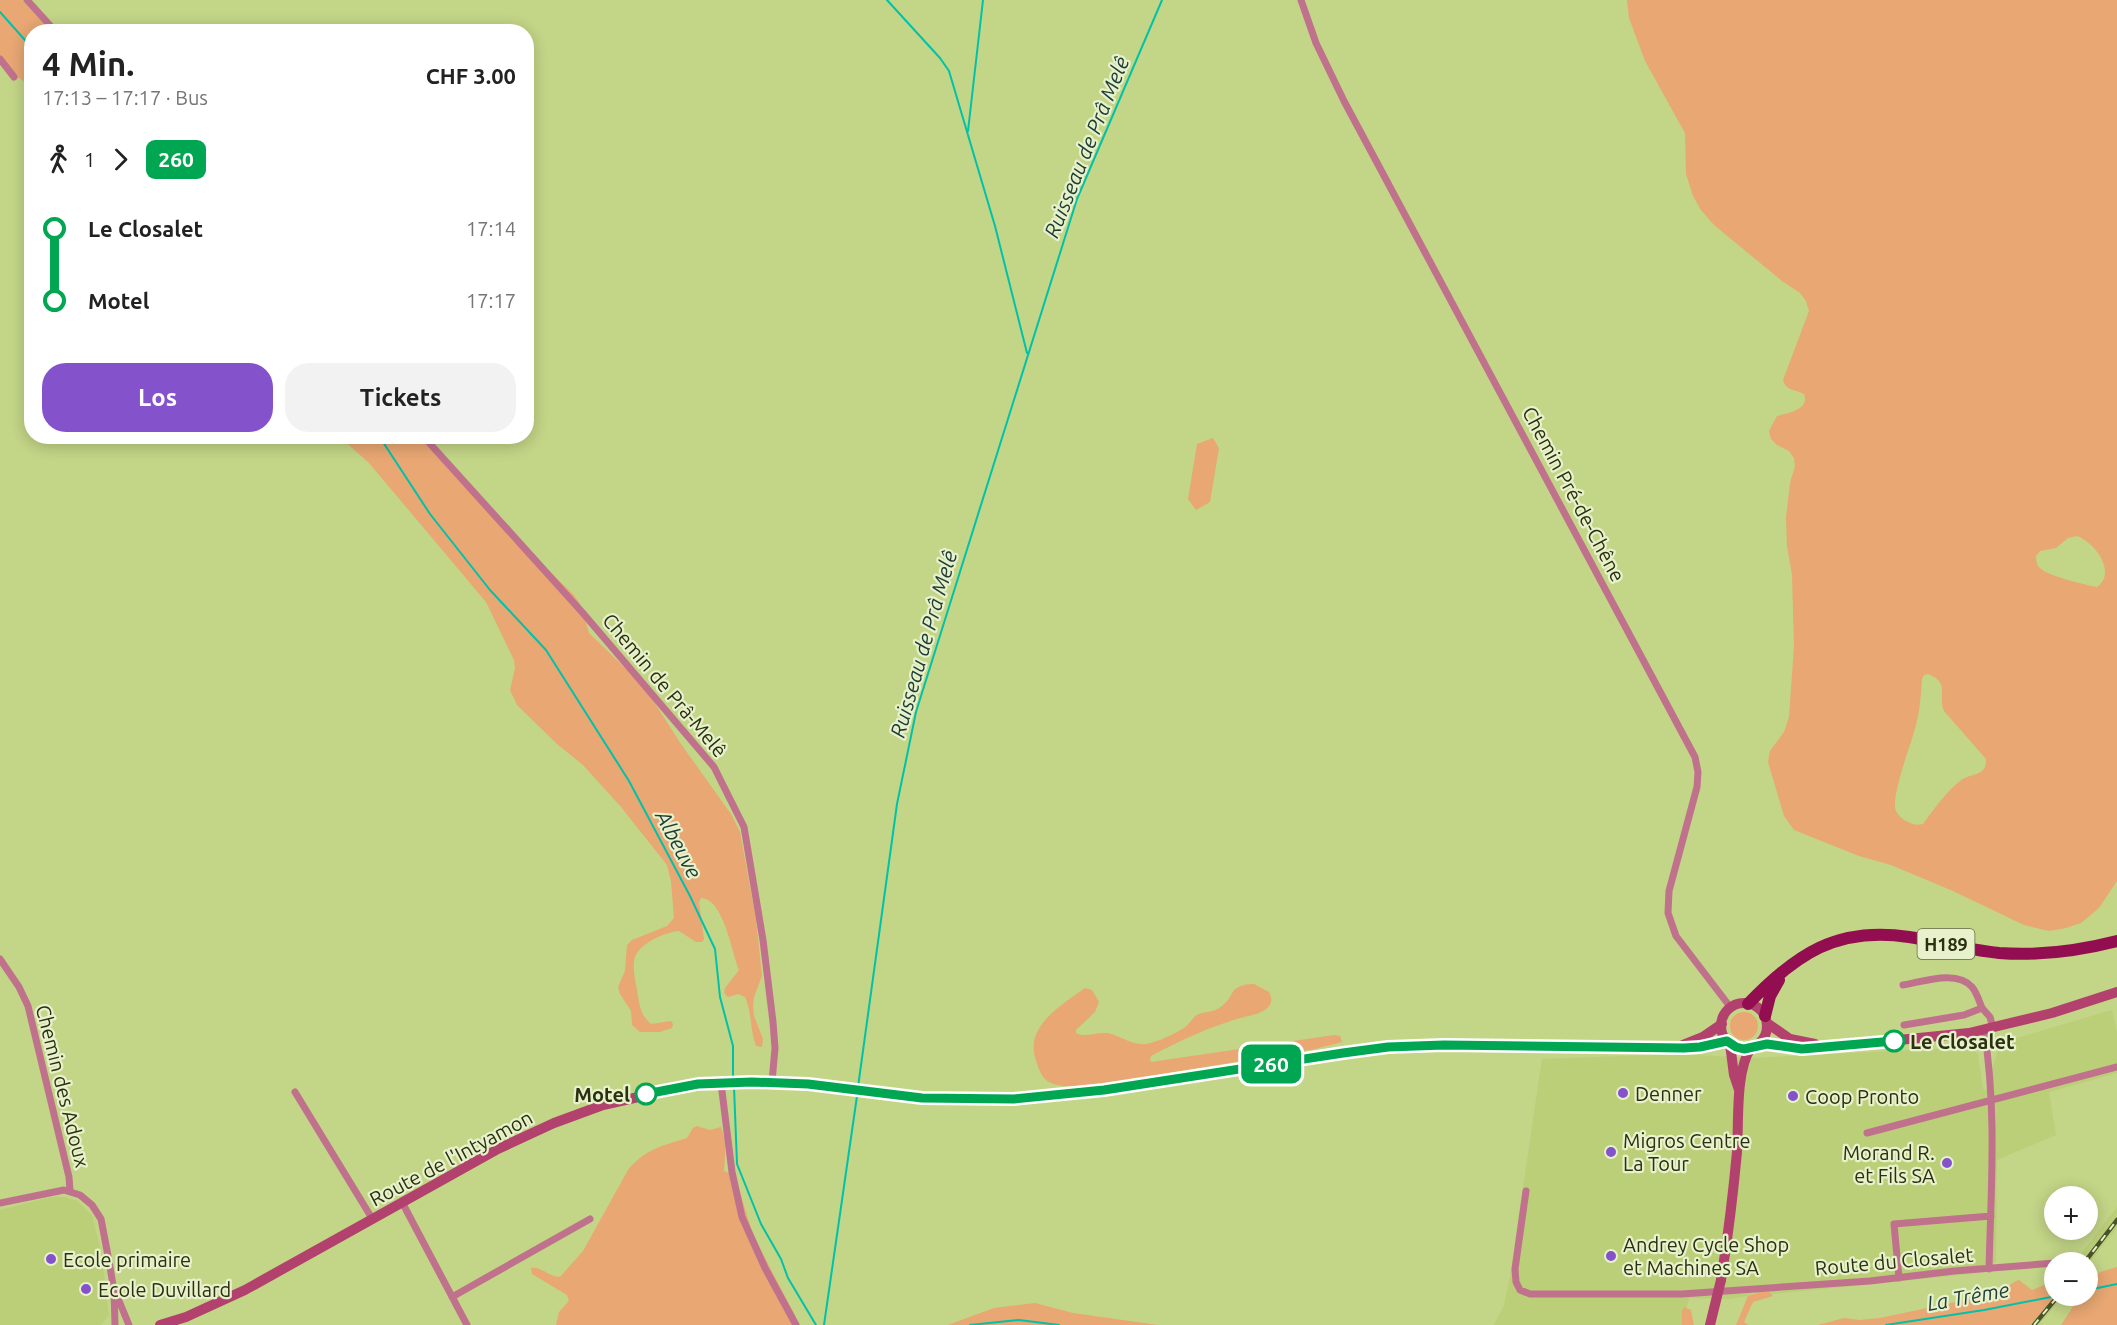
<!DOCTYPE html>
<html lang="de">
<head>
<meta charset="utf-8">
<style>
	:root { --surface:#fff; --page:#f2f2f2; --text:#222; --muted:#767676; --accent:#8453cc }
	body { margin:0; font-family:Ubuntu,sans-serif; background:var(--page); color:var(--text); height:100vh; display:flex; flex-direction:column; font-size:22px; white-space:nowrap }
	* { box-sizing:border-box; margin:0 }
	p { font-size:20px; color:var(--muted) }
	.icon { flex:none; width:33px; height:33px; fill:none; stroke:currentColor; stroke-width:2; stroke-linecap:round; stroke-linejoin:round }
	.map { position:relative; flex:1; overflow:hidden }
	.side { position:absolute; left:24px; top:24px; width:510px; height:420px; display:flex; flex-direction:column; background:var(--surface); border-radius:24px; box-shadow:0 3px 15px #0003 }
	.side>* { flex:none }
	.badge { padding:0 12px; border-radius:9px; font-size:21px; line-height:39px }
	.buttons { position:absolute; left:2044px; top:1186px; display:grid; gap:12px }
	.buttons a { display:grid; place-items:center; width:54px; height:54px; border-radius:50%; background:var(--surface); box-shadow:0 3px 15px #0003; font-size:30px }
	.map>.badge { position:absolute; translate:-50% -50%; box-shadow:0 0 0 3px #fff }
	.legs { display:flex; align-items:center; gap:9px; height:66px; padding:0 18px; font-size:20px }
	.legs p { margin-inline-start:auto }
	.summary { display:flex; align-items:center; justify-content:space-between; height:102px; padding:0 18px }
	h1 { font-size:33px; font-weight:700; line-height:45px }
	.cta { display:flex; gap:12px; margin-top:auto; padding:12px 18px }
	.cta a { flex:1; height:69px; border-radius:24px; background:var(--accent); color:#fff; font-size:24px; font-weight:700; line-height:69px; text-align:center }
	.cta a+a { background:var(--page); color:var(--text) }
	ul { padding:0 18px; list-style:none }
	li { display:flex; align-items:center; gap:21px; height:72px; font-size:22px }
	li i { display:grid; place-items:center; width:9px; height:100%; margin:0 8px; background:currentColor }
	li i::after { content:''; width:15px; height:15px; margin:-8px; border:4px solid; border-radius:50%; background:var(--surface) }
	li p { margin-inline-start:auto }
	li:first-child i { background:linear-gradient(#0000 50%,currentColor 0) }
	li:last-child i { background:linear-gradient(currentColor 50%,#0000 0) }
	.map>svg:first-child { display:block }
	.built { fill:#bbce78 }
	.green { fill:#e8a773; fill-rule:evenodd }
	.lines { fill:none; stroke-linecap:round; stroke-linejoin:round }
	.stream { stroke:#00c2a9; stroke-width:2 }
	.minor { stroke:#c0728c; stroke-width:7 }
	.secondary { stroke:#b3416e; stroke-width:10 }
	.trunk { stroke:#920e50; stroke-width:12 }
	.rail-casing { stroke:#4b5329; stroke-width:4.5 }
	.rail { stroke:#e7f1cb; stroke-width:2; stroke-dasharray:7; stroke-linecap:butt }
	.secondary-bridge { stroke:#b3416e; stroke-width:10 }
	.line-1-casing { stroke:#fff; stroke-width:14 }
	.line-1 { stroke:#00a651; stroke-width:9 }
	.stop-1-dot { fill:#fff; stroke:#00a651; stroke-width:3 }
	.poi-dot { fill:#8453cc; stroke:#e7f1cb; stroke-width:2 }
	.labels { text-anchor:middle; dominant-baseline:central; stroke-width:4.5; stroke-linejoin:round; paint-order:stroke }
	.shield { fill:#e7f1cb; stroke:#636a48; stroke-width:1.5 }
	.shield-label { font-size:18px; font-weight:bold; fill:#2a3010 }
	.street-label { font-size:20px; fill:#2a3010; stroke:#e7f1cb }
	.stop-label { font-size:20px; font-weight:bold; fill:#2a3010; stroke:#e7f1cb; text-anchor:start }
	.poi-label { font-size:20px; fill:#2a3010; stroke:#e7f1cb; text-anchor:start }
	.water-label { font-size:21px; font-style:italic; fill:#1d3c36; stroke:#e7f1cb }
</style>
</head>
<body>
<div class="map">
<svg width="2117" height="1325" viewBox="0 0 2117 1325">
	<rect width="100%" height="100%" fill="#c3d587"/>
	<path class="built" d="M2112,1010L2117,1032V1073L2049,1092L2056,1135L1997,1160L1996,1261L1981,1273L1772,1294L1753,1293L1748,1296L1730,1299L1689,1298L1687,1307L1682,1311V1325H1494L1504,1305L1510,1276L1542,1059L1679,1054L1752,1058L1968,1047L1978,1054L1983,1089L1986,1090L2000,1043Z
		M51,1197H65L77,1201L92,1215L101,1251L109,1315L101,1325H0V1210Z
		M2117,1207V1228L2088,1264L2078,1263L2080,1260L2078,1258Z
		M2055,1296H2063L2039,1325H2029Z"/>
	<path class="green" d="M0,0H22L51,31L32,32L31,87L18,77L0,55Z
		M1627,0H2117V881L2099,908L2081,923L2066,928L2049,931L2024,925L1953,891L1891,865L1859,856L1794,830L1784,816L1768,762L1770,751L1784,732L1789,717L1794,646L1792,575L1787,546L1786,518L1790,483L1795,466L1794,458L1789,451L1777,445L1771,439L1769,431L1777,416C1788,413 1810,410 1804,394C1795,389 1786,391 1783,380L1809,311L1806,301L1800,293L1782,281L1714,225L1701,210L1693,196L1686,174L1685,133L1645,61L1629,18ZM2077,536C2096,543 2117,573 2097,587C2085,585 2049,576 2041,569C2037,566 2036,562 2036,556L2040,551L2056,548L2068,538ZM1928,674C1951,683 1937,694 1944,711L1986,759C1987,777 1972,772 1960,781C1946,792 1934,809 1923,824C1916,826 1912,824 1906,821C1902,819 1898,815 1896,811C1890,797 1912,742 1916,725C1920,710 1921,694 1922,679L1924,675Z
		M335,437H425L513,541L551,573L573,594L580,604L589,633L628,671L652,699L681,744L731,814L740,832L756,919L762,976L754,997L753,1005L754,1016L763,1039L762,1047L756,1046C750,1030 752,1012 745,997L738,994L728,997L724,993L725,988L739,970C732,953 724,899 701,898L699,902L704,939L702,942H696L679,931C666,932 641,942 635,957C632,967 635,980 637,990C639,1003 640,1015 651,1024L671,1021L673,1024L672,1028L660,1032H640L632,1025L631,1011L620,994L618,987L625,971L627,945L632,940L667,926L674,918L671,881L667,865L621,807L583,765L557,744L517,705L510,690L515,668L514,660L486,602L369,463L342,439Z
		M1213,438L1219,448L1210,502L1196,510L1188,499L1197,444Z
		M1254,984L1269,992C1271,997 1273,1001 1269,1006C1264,1013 1252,1015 1244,1017C1211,1026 1181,1040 1151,1056L1150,1060L1151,1062L1334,1035L1340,1036L1342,1042L1315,1049C1266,1057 1218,1065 1169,1073C1145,1077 1071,1093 1051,1083C1041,1079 1038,1067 1035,1057C1026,1025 1063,1004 1085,988L1092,990L1099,1002L1095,1012L1076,1030V1033C1084,1038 1097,1032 1107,1033C1119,1035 1133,1046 1146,1044C1158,1042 1174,1034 1184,1028C1190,1024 1192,1018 1197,1015C1204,1011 1212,1013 1219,1008C1237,997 1226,985 1254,984Z
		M1730 1026a14 14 0 1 1 28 0a14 14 0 1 1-28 0Z
		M697,1126L710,1130L721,1127C727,1141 725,1157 724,1171L735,1176L753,1235L800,1325H556L559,1312L569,1301L567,1295L532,1274L531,1268C541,1266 549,1277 560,1277L583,1251L628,1170C645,1149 662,1146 687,1138L693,1128Z
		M2117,1267V1325H2061L2080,1296H2088V1285L2100,1272Z
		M2019,1280L2032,1290L2047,1284L2055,1283L2056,1296L2030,1325H1818L1844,1318L1859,1320L1880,1318L1994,1294C2007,1291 2009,1283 2019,1280Z
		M1760,1292H1769L1773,1296L1753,1302L1744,1322L1748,1325H1762H1736L1748,1296Z
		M1035,1303L1073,1313L1158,1325H948L994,1308Z
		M1684,1307L1691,1310L1694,1325H1682V1311Z"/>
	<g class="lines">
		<path class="stream" d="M887,0L940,58L949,71L995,226L1027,353
			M0,12L32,48
			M968,131L983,0
			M379,436L430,514L490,590L546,650L629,781L690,896L715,949L720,997L733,1046V1078
			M734,1087L737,1164L761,1224L781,1259L788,1278L816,1325
			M858,1087L897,804L916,712L1077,199L1162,0
			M2088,1290L2117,1284
			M824,1325L857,1096
			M970,1325L1019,1320L1059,1325
			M1886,1325L1984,1310L2056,1296"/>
		<path class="minor" d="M27,0L56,32
			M1301,0L1316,43L1344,101L1695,757L1698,772L1697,787L1669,891L1668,913L1676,936L1731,1008
			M0,59L14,77
			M423,436L582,612L714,767L744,827L763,940L773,1022L775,1048L772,1082
			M0,959L19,987L28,1006L69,1177L70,1191
			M1903,985C1922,982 1957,969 1972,987C1977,993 1979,1001 1982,1008
			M1904,1025L1964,1015L1982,1008L1990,1017L1993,1028
			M1984,1030C1997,1108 1991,1190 1989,1269
			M721,1083L732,1172L742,1217L765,1268L796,1325
			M295,1092L373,1220
			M1867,1133L2117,1067
			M1526,1191L1515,1269L1516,1282L1520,1290L1530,1294H1682L1870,1281L1954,1271L2055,1263
			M0,1203L64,1190L80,1195L92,1205L101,1219L109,1261L114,1291L115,1325
			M403,1204L467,1325
			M2057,1263L2078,1258
			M1899,1278L1894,1224L1991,1216
			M117,1296L129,1325
			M452,1297L590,1219"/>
		<path class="secondary" d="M1721 1026a23 23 0 1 1 46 0a23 23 0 1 1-46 0Z
			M1767,1023L1790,1039L1815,1044
			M1730,1044L1734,1075L1739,1090
			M1758,1044H1767L1808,1049L1969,1033L2052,1013L2117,992
			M1683,1045L1703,1037L1722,1024
			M1721,1280C1728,1237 1733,1195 1737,1152C1739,1123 1735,1071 1751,1048
			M160,1325L186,1317L245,1290L498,1149L554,1123L603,1105L683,1087L746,1082L790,1083L903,1097L946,1099H1014L1104,1090L1343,1053L1388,1047L1444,1045L1684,1048L1700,1047L1727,1041"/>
		<path class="trunk" d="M1748,1004C1796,954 1837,926 1909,937C1939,942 1969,950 1999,953C2039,956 2078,951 2117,941
			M1765,1016L1770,996L1779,980"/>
		<g class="rail-casing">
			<path id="rail" d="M2084,1263L2117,1220
				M2034,1325L2058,1296"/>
		</g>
		<use href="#rail" class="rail"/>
		<path class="secondary-bridge" d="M1710,1325L1721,1280"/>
	</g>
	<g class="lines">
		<g class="line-1-casing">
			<path id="line-1" d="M646,1094L698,1084L752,1082L808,1084L922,1098L1014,1099L1104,1090L1343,1053L1388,1047L1444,1045L1684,1048L1700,1047L1727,1041L1736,1047L1744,1049L1767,1044L1802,1049L1894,1041"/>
		</g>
		<use href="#line-1" class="line-1"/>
	</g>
	<g class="stop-1-dot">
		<circle cx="1894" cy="1041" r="10"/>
		<circle cx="646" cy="1094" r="10"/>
	</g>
	<g class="poi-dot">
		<circle cx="1623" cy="1093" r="6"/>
		<circle cx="1793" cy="1096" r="6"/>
		<circle cx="1611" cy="1152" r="6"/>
		<circle cx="1947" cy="1163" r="6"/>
		<circle cx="1611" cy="1256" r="6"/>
		<circle cx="51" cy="1259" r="6"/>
		<circle cx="86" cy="1289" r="6"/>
	</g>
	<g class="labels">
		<rect class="shield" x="1917.5" y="929" width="57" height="30" rx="4.5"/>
		<g class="shield-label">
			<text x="1946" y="944">H189</text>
		</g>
		<g class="street-label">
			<text transform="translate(1574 494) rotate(62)">Chemin Pré-de-Chêne</text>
			<text transform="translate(665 685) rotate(50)">Chemin de Prâ-Melê</text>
			<text transform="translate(63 1086) rotate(76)">Chemin des Adoux</text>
			<text transform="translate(451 1158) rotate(-28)">Route de l'Intyamon</text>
			<text transform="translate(1894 1261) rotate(-5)">Route du Closalet</text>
		</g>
		<g class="stop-label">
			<text x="1910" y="1041">Le Closalet</text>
			<text x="630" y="1094" text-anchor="end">Motel</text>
		</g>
		<g class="poi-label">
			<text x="1635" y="1093">Denner</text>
			<text x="1805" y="1096">Coop Pronto</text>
			<text x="1623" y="1140">Migros Centre<tspan x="1623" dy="23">La Tour</tspan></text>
			<text x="1935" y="1152" text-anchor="end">Morand R.<tspan x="1935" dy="23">et Fils SA</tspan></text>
			<text x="1623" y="1244">Andrey Cycle Shop<tspan x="1623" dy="23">et Machines SA</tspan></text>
			<text x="63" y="1259">Ecole primaire</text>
			<text x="98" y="1289">Ecole Duvillard</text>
		</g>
		<g class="water-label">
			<text transform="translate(1086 147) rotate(-68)">Ruisseau de Prâ Melê</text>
			<text transform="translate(923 644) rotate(-74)">Ruisseau de Prâ Melê</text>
			<text transform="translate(679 844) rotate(62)">Albeuve</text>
			<text transform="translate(1968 1296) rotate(-10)">La Trême</text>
		</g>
	</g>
</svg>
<div class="buttons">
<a>+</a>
<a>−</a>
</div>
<b class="badge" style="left:1271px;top:1064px;background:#00a651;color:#fff">260</b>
<section class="side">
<div class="summary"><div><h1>4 Min.</h1><p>17:13 – 17:17 · Bus</p></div><b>CHF 3.00</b></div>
<div class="legs"><svg class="icon" aria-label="walk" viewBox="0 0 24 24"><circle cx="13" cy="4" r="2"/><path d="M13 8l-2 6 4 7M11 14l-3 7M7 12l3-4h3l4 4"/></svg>1<svg class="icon" aria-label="forward" viewBox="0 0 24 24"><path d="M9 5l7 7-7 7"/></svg><b class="badge" style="background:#00a651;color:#fff">260</b></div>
<ul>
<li><i style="color:#00a651"></i><b>Le Closalet</b><p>17:14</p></li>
<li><i style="color:#00a651"></i><b>Motel</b><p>17:17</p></li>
</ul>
<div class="cta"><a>Los</a><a>Tickets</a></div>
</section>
</div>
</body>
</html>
